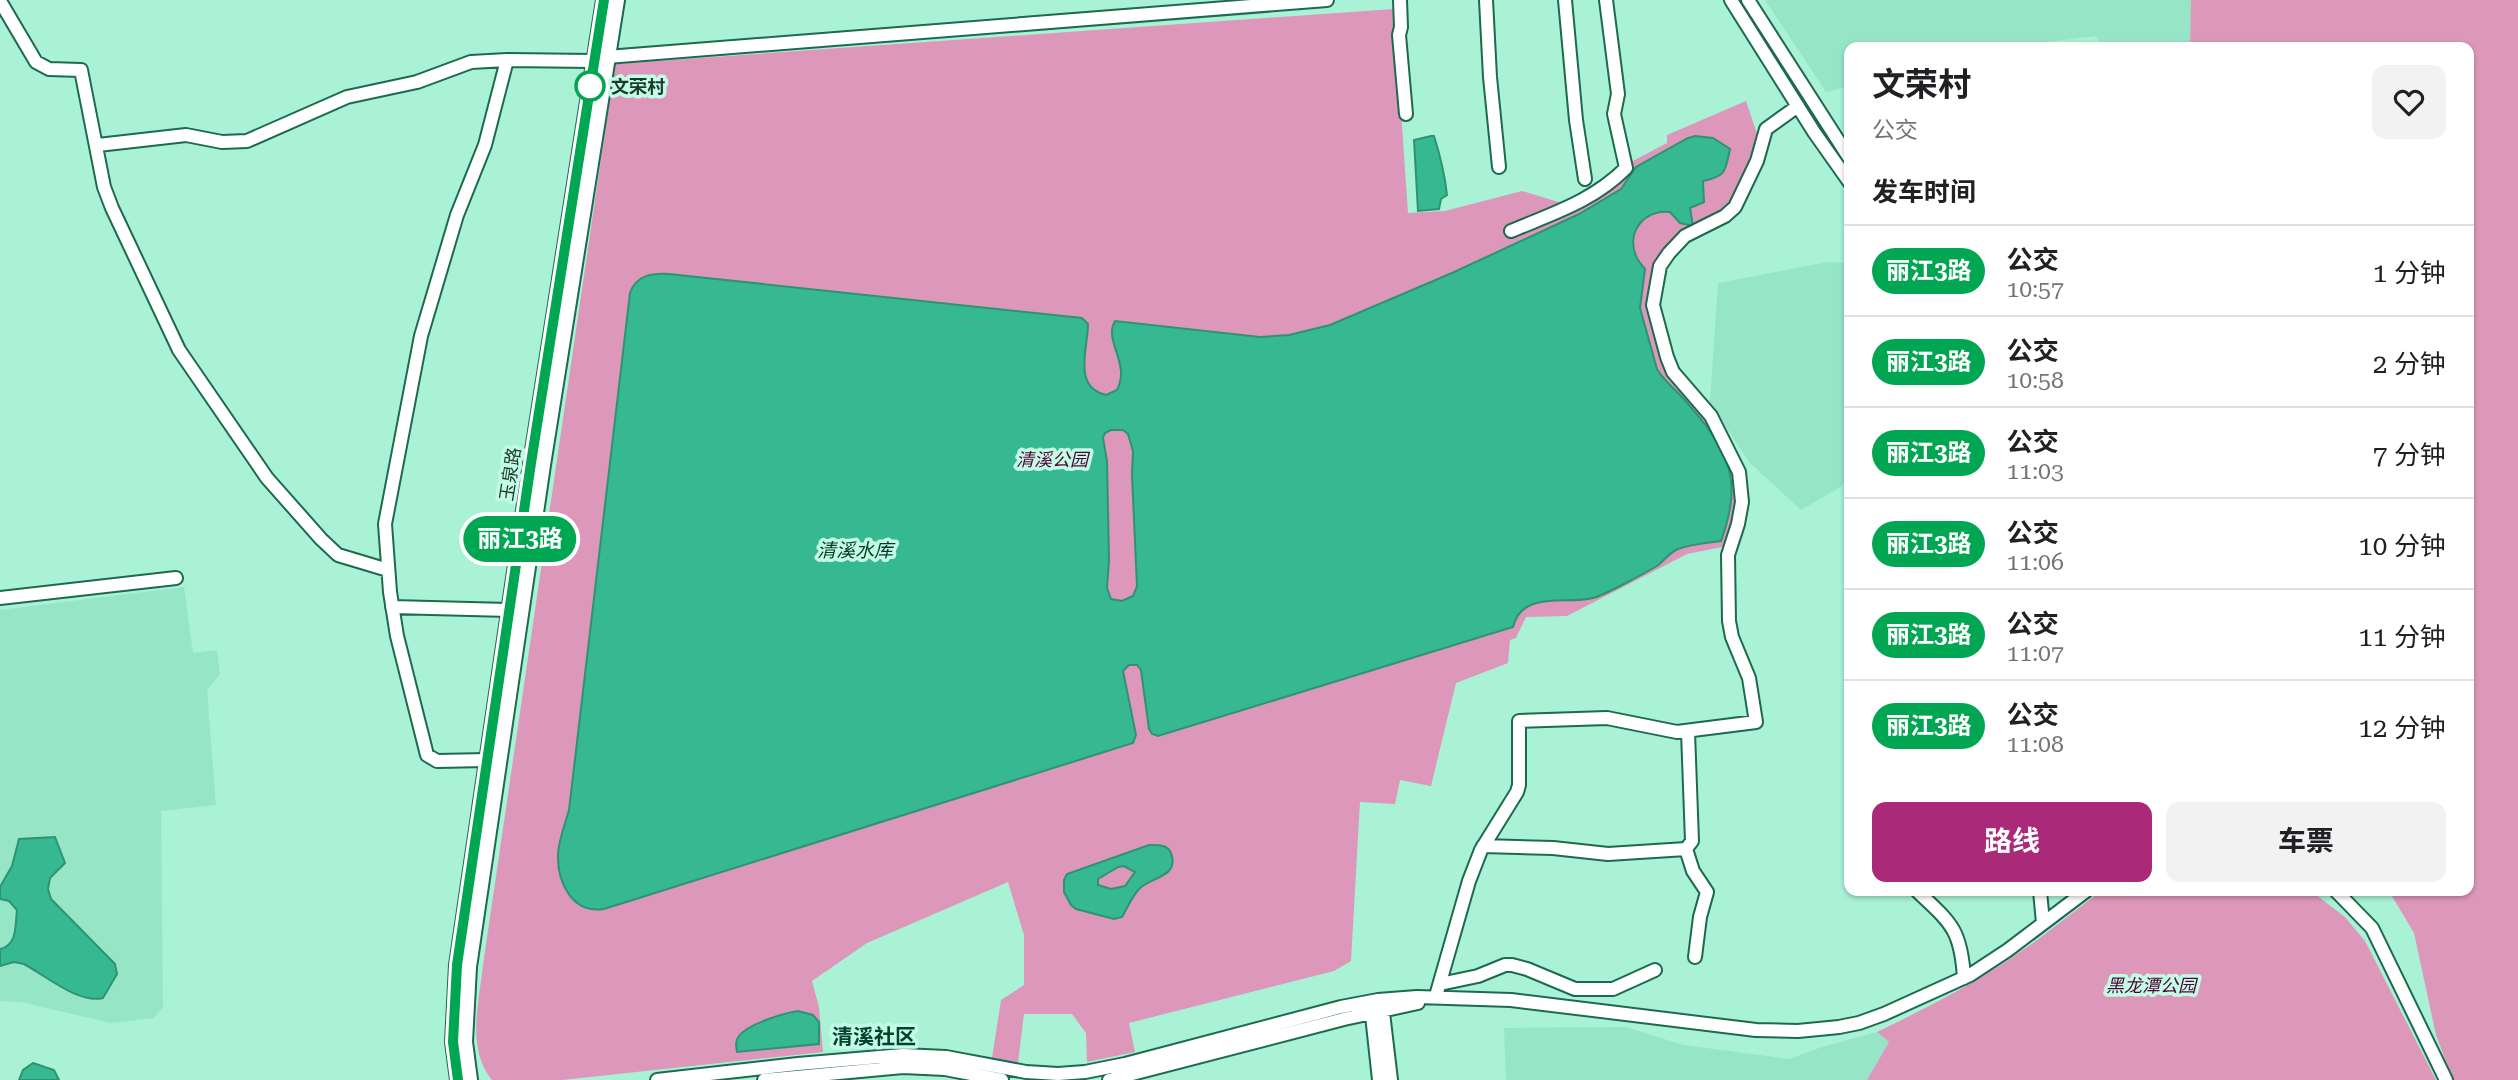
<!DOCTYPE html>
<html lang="zh">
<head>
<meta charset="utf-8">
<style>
	:root { --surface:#fff; --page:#f2f2f2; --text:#202124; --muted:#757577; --line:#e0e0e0; --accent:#aa2a79 }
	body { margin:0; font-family:"Roboto Serif","Noto Sans SC",serif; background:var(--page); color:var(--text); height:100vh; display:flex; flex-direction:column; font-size:26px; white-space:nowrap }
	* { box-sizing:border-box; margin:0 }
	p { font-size:23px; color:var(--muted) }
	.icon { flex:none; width:38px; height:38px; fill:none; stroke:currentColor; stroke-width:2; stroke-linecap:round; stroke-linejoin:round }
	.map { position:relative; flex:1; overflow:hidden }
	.panel { position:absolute; left:1844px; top:42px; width:630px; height:854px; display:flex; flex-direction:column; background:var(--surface); border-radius:14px; box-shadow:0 2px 5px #0004 }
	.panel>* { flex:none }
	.badge { padding:0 14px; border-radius:23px; font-size:24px; line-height:46px }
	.map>.badge { position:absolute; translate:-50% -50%; box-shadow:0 0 0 4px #fff }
	h2 { padding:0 28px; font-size:26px; line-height:63px }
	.round { display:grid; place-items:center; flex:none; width:74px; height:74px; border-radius:14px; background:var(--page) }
	.headline { display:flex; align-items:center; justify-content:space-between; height:119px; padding:0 28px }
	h1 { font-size:33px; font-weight:700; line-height:52px }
	.action { display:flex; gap:14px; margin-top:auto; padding:14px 28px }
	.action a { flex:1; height:80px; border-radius:14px; background:var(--accent); color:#fff; font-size:28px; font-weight:700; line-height:80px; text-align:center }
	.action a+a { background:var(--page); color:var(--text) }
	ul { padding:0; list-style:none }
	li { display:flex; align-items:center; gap:21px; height:91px; padding:0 28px; border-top:2px solid var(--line) }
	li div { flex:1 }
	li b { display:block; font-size:26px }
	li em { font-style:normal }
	li .badge { min-width:77px; font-weight:700; text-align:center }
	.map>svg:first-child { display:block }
	.built { fill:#95e5c6 }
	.green { fill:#dd97bb }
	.water { fill:#36b990; stroke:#2e9373; stroke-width:2; fill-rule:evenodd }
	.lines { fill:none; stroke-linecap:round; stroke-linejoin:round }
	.minor-casing { stroke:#1d6951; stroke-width:16 }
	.major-casing { stroke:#1d6951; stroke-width:18 }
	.minor { stroke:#fff; stroke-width:12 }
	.major { stroke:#fff; stroke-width:14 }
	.line-casing { stroke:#fff; stroke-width:16 }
	.line { stroke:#00a651; stroke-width:10 }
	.stop-dot { fill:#fff; stroke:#00a651; stroke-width:3.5 }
	.labels { text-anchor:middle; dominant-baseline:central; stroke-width:7; stroke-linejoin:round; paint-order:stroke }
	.stop-label { font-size:18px; font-weight:bold; fill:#1b392e; stroke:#c2fce4; text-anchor:start }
	.park-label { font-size:18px; font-style:italic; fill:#540038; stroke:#c2fce4 }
	.street-label { font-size:18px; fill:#1b392e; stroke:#c2fce4 }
	.water-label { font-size:19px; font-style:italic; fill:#003929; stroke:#c2fce4 }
	.quarter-label { font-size:21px; font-weight:bold; fill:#044230; stroke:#c2fce4 }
</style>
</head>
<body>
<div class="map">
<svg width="2518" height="1080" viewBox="0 0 2518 1080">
	<rect width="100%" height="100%" fill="#a9f2d5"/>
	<path class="built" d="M1765,0H2191L2190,47H2102L2096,36L2006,47H1850V86L1826,92Z
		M1828,262L1850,263V448L1844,461L1849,466L1842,486L1801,510L1749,462L1710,402L1718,283Z
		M184,587L193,653L217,650L220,674L207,690L216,805L161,811L163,1007L154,1018L111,1023L21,1002L0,1001V610Z
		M1626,1027L1683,1045L1789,1059L1822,1047L1877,1032L1889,1042L1867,1080H1506L1504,1028Z"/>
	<path class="green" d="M2191,0H2518V1080H2453L2436,1035L2414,933L2389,891H2469V47H2190Z
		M1394,9L1408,213L1445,211L1522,191L1565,204L1585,197L1631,162L1667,143V135L1746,101L1757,134L1749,168L1730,204L1656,264L1648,302V314L1663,360L1713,428L1734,471L1737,507L1727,546L1687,554L1567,616L1526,617L1516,638L1510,640L1508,663L1456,683L1431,786L1400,780L1395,804L1360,802L1351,961L1334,971L1129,1023L1135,1052L1087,1062L1086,1033L1072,1014H1024L1018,1062L992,1058L1001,1000L1024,985V935L1008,882L867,943L812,981L819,1007L823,1052L562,1080H492C466,1048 479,1003 483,965L615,64Z
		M2102,891H2311L2345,917L2365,941L2436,1080H1867L1889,1042L1877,1032C1933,1005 1987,977 2037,940C2059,924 2080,906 2102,891Z"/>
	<path class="water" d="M1431,136H1434C1440,155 1445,176 1447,195L1441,199L1439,209L1418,211L1414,140Z
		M1695,136L1713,138L1730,149C1725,171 1727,176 1703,181L1704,202L1690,208L1693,226L1680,223L1670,212C1645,209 1626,231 1636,256C1638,261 1642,265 1645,269L1640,308L1657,369C1664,381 1674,388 1683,398C1726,447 1745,475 1721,541C1707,543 1691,544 1678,549C1669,553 1664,561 1657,566C1645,573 1605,595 1593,598C1566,605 1522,590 1513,627L1158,736L1152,734L1149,729L1141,670L1137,665H1129L1123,671L1136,735L1133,743L604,909C572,914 557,882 558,854C559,839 565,824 569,810L630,293C636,275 652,273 669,274L1082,318L1088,324C1088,348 1072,387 1106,395L1117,390C1131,363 1103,341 1115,321L1260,337L1289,335L1330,325L1452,273L1579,214L1621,189L1636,167L1688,138ZM1111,430H1123L1128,434L1133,451L1132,475L1137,586L1133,596L1122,601L1111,599L1107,588L1109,560L1107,461L1103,438L1105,433Z
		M55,837L65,863L50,878L48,889L51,899L115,964L117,974L103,998C79,1004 46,976 24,964L14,962L0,966V949C18,945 15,925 17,910L9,901L0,899V887L12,866L19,839Z
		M1149,845C1159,845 1169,844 1172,856C1177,877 1152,877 1140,888C1132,896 1128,907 1122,917L1114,919L1076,909L1071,905L1064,892V880L1067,874ZM1124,866L1135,872L1125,886L1111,889L1098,885V879L1118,867Z
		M798,1011L813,1015L819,1022V1044L737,1052C736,1046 735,1041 739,1036C748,1024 784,1013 798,1011Z
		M33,1063L54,1070L59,1080H19L23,1070Z"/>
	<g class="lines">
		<g class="minor-casing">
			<path id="minor" d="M1400,0L1401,27L1399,35L1406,114
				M1486,0L1490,77L1499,167
				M1565,0L1576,120L1585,179
				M1731,0L1814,132L1850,183
				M1748,0L1850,159
				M0,1L36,62L49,69L81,70L104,187L112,208L179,350L267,478L321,539L338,555L388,570
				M607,57L1327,0
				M98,145L186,135L222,142L247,141L347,97L417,82L471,62L507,60L593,61
				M1511,231C1554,213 1593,201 1626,168L1614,114L1618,94L1606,0
				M0,598L176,578
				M392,607L509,610
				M1688,732L1692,841L1686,849L1693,871L1707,892L1700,917L1695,957
				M487,760L437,761L427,755L397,636L390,592L385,524L421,336L457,215L485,145L507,60
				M1483,846L1553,848L1608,854L1686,849
				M1917,891C1951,923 1961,929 1964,978
				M2040,891L2043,923
				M2336,891L2372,928L2446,1080
				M1440,984L1478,976L1505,965H1512L1527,969L1575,989H1613L1655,970
				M1436,996L1469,881L1481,850L1517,792L1519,785V721L1607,718L1677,732L1756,722L1749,678L1732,637L1729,621L1728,555L1738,524L1742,502L1739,472L1711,416L1673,372L1667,357L1653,305L1660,266L1669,253L1685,236L1725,216L1735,207L1757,161L1766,129L1798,106
				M1382,1004L1391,1080
				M1371,1006L1379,1080
				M657,1080L798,1064L903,1055L946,1057L1026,1072L1058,1074L1085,1072L1125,1064L1341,1007L1378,1000L1417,997L1511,1000L1756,1030L1798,1031L1839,1027L1859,1023L1884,1014L1970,975L2008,950L2086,891
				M764,1080L903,1067L945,1069L1002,1080
				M1109,1080L1344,1019L1418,1003"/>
		</g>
		<g class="major-casing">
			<path id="major" d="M458,1080L453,1042L457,965L531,463L604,0
				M470,1080L465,1042L469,967L543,465L617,0"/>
		</g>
		<use href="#minor" class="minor"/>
		<use href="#major" class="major"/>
	</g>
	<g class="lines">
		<g class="line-casing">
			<path id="line" d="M458,1080L453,1042L457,965L531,463L604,0"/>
		</g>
		<use href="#line" class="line"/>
	</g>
	<circle class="stop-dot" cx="590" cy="86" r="14"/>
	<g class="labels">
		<g class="stop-label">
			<text x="611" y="86">文荣村</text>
		</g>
		<g class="park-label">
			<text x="1052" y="459">清溪公园</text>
			<text x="2151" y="985">黑龙潭公园</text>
		</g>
		<g class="street-label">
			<text transform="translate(510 474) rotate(-81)">玉泉路</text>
		</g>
		<g class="water-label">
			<text x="855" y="550">清溪水库</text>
		</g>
		<g class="quarter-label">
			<text x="874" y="1037">清溪社区</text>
		</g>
	</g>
</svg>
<b class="badge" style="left:520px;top:539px;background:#00a651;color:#fff">丽江3路</b>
<section class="panel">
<div class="headline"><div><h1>文荣村</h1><p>公交</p></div><a class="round"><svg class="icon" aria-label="heart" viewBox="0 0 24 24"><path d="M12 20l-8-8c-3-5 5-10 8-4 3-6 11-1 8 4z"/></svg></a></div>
<h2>发车时间</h2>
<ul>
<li><span class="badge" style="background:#00a651;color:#fff">丽江3路</span><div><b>公交</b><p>10:57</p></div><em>1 分钟</em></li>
<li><span class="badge" style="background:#00a651;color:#fff">丽江3路</span><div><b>公交</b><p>10:58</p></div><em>2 分钟</em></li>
<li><span class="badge" style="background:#00a651;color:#fff">丽江3路</span><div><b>公交</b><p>11:03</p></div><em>7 分钟</em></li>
<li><span class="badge" style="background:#00a651;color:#fff">丽江3路</span><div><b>公交</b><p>11:06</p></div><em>10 分钟</em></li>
<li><span class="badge" style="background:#00a651;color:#fff">丽江3路</span><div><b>公交</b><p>11:07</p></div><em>11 分钟</em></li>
<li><span class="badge" style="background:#00a651;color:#fff">丽江3路</span><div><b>公交</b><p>11:08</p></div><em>12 分钟</em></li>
</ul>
<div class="action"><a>路线</a><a>车票</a></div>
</section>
</div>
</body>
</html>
